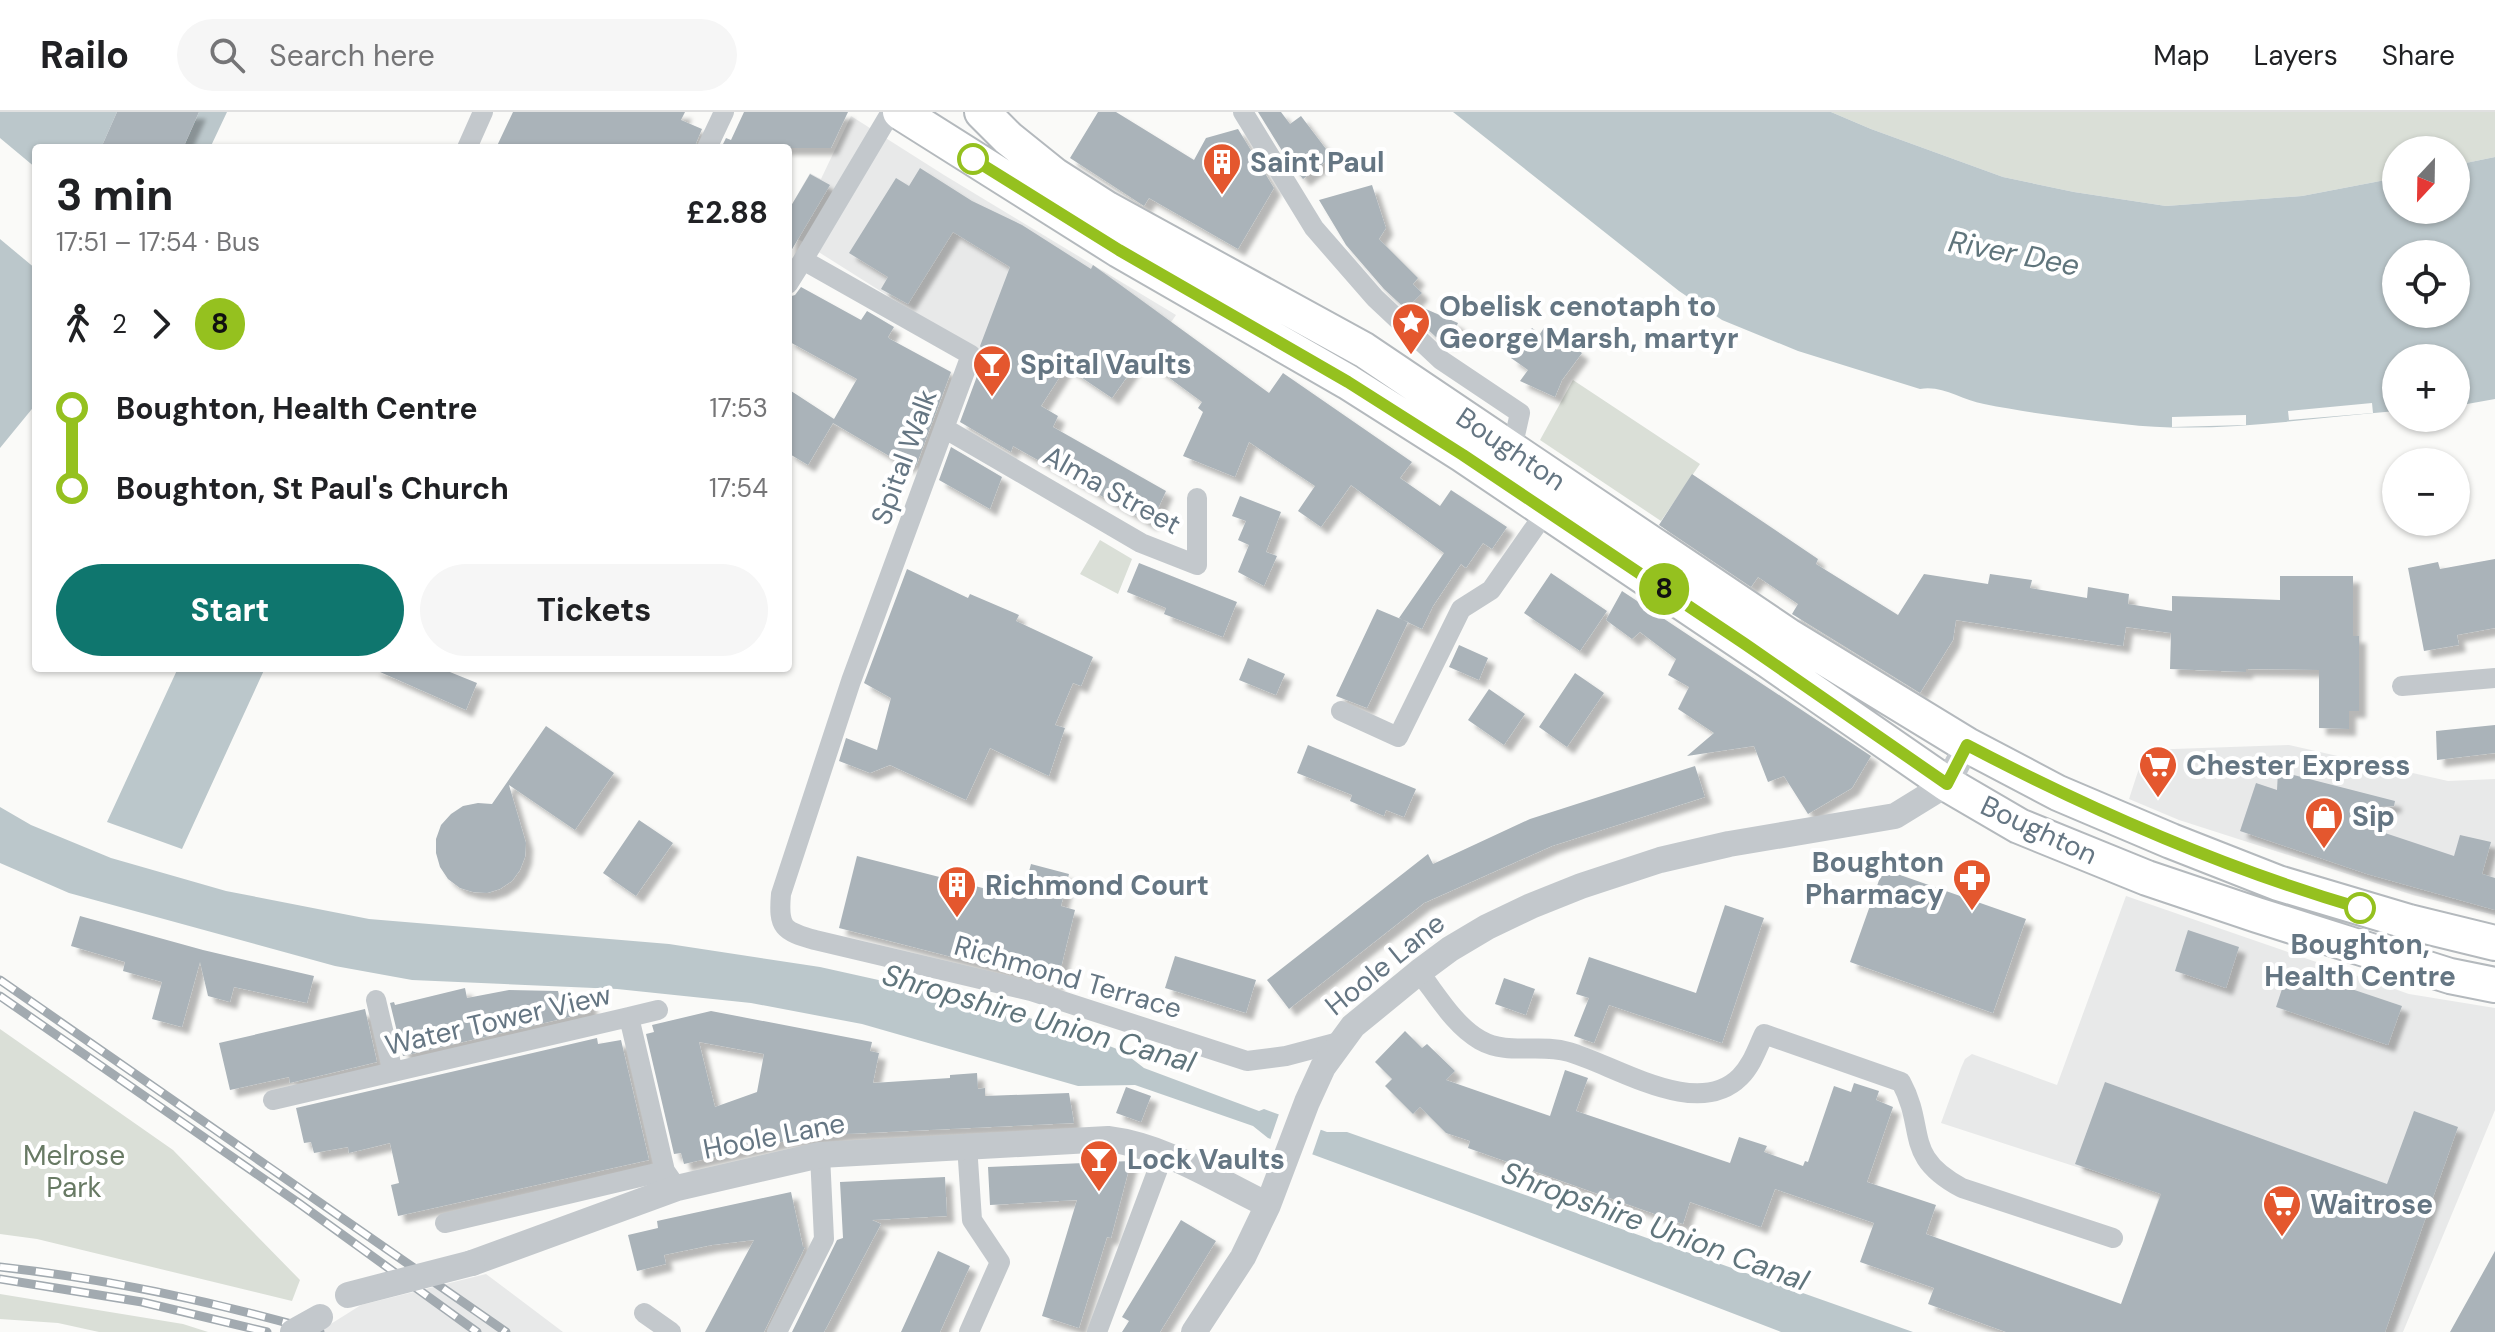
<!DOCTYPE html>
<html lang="en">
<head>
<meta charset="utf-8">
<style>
	:root { --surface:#fff; --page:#f6f6f6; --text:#202124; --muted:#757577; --line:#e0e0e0; --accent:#0f766e }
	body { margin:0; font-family:"DM Sans",sans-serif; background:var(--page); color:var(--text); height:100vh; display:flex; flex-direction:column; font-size:30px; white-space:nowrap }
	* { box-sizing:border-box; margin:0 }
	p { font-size:26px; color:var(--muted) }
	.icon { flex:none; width:44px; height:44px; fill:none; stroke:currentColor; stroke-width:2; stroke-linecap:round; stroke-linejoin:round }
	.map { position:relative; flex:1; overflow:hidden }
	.drawer { position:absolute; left:32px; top:32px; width:760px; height:528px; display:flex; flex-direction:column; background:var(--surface); border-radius:8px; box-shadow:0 2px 6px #0004 }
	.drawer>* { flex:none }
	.badge { padding:0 16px; border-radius:26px; font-size:28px; line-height:52px }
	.needle { width:52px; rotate:202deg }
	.tools { position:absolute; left:2382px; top:24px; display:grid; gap:16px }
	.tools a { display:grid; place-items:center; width:88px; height:88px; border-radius:50%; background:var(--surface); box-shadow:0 2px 6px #0004; font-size:40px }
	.map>.badge { position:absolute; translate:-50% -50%; box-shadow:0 0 0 4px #fff }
	.legs { display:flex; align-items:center; gap:12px; height:88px; padding:0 24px; font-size:26px }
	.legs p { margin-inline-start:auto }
	.summary { display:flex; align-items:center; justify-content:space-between; height:136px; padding:0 24px }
	h1 { font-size:44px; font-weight:700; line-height:60px }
	.button { display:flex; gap:16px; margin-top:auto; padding:16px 24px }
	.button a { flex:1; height:92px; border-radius:48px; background:var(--accent); color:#fff; font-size:32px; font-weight:700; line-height:92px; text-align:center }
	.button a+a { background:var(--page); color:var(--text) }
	ul { padding:0 24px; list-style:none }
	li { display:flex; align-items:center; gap:28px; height:80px; font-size:30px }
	li i { display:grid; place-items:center; width:12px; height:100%; margin:0 10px; background:currentColor }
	li i::after { content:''; width:20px; height:20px; margin:-10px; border:6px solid; border-radius:50%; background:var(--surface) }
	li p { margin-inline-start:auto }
	li:first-child i { background:linear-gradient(#0000 50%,currentColor 0) }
	li:last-child i { background:linear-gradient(currentColor 50%,#0000 0) }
	header { display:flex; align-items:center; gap:48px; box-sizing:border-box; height:112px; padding:0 40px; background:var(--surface); border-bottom:2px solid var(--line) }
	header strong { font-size:38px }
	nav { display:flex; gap:44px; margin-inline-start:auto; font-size:28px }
	.search { width:560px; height:72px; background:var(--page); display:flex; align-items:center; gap:20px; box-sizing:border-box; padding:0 28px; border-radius:44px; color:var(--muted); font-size:30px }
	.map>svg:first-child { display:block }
	.built { fill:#e8e9e9 }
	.green { fill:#dadfd7 }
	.water { fill:#bbc7cb; fill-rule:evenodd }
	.pier { fill:#fafaf8 }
	.building { fill:#aab3b9; fill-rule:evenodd; filter:url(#shadow) }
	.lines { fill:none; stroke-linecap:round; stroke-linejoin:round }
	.trunk-casing { stroke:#b4b9bd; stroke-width:38 }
	.minor { stroke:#c3c8cc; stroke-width:20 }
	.tertiary { stroke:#c3c8cc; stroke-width:26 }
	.trunk { stroke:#fff; stroke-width:34 }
	.rail-casing { stroke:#a2aab0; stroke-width:9 }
	.rail { stroke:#fff; stroke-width:6; stroke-dasharray:18; stroke-linecap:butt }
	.tertiary-bridge { stroke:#c3c8cc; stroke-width:26 }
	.line-1-casing { stroke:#fff; stroke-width:18 }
	.line-1 { stroke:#95c11f; stroke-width:12 }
	.stop-1-dot { fill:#fff; stroke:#95c11f; stroke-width:4 }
	.labels { text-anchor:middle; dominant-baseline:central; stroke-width:8; stroke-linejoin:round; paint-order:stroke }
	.poi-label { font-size:28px; font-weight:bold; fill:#657683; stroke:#fff; text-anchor:start }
	.street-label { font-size:28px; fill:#657683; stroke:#fff }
	.stop-label { font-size:28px; font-weight:bold; fill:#657683; stroke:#fff }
	.park-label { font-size:28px; fill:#687a64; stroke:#fff }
	.water-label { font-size:30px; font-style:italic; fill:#60757c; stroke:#fff }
</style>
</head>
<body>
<header>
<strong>Railo</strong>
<div class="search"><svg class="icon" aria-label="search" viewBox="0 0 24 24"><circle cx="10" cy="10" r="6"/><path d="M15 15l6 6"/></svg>Search here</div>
<nav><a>Map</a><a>Layers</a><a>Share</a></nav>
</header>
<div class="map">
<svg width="2495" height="1220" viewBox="0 0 2495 1220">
	<defs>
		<filter id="shadow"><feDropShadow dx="7" dy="7" stdDeviation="2" flood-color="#0004"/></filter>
	</defs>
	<rect width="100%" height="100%" fill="#fafaf8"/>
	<path class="built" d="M851,4L944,63L1176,203L1133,266L1082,231L1042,292L985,263L977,240L798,127L788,99L810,61L821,67Z
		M2289,633L2448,669L2495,667V803L2413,783L2179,708L2129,687L2145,638Z
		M2126,784L2409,882L2495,896V998L2403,1220H2124L2130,1169L2160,1082L1941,1011L1961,956L1965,947L1972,942L2057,973Z
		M486,1162L563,1220H318L361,1193Z"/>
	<path class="green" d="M1831,0H2495V45L2456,53V38H2396V66L2302,84L2166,94L2074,80L2003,65L1871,17Z
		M1573,268L1700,352L1661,409L1540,328Z
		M1100,428L1132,447L1118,482L1080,462Z
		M0,917L173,1038L300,1168L292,1189L37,1127L0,1122Z
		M0,1182L183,1212L208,1220H99L58,1211L0,1207Z"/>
	<path class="water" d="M0,0H117L101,36H36V56L0,26Z
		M199,0H227L210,36H183Z
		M1453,0H1831L1871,17L2003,65L2074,80L2166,94L2302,84L2396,66V98H2456V53L2495,45V287L2456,294V246H2396V299C2306,306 2213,323 2123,312C2077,307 2029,301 1984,292C1961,288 1943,273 1920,277L1798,239L1722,208L1679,179ZM2396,142H2456V202H2396Z
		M0,127L36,157V292L0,336Z
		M178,556H265L182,737L107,710Z
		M0,695L31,713L111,746L226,779L369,807L669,832L820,855L955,885L1061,915L1122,939L1144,956L1259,999L1264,997L1327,1020H1347L1913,1220H1781L1477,1103L1268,1026L1253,1014L1135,973L1078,974L862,912L751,891L617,877L412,868L335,854L69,781L0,751Z"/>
	<path class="pier" d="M2372,291L2373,301L2289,308L2288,299Z
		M2246,303V313L2172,315V305Z
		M1280,999L1322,1014L1311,1046L1269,1031Z"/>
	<path class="building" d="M117,0H199L183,36H101Z
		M513,0H685L681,8L702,17L694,36H496Z
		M744,0H848L831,36H721L726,26L731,28Z
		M1098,0H1116L1194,48L1206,26L1238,17L1274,76L1238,137L1149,86L1144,94L1070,46Z
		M1258,0H1281L1290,12L1301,4L1332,45L1303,67L1289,50Z
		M920,56L972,89L1022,113L1091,157L1093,153L1269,281L1283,261L1412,350L1400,366L1440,394L1451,378L1507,415L1492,437L1483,431L1466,456L1461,452L1433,494L1422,517L1399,506L1444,441L1351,373L1321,415L1298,399L1315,374L1249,330L1235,365L1183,344L1203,300L1198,296L1202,290L1141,245L1112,286L1066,255L1041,294L1058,304L1053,315L1166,379L1151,412L1013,334L1011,340L960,310L983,248L984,241L980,234L1010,155L953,120L908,192L881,177L888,165L849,141L896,66L909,74Z
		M810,62L830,73L788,144V99Z
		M1372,73L1386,116L1379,127L1418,166L1413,172L1422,181L1412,191L1458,211L1449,231L1436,225L1384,177L1346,133L1319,88Z
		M801,175L861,208L867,199L894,215L888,225L890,227L951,260L916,354L910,350L908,355L833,311L808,353L788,341V277L834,307L857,267L788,229V185L795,183Z
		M1545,214L1582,241L1562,268L1555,285L1520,269L1528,258L1511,246L1532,216L1540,222Z
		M951,335L1002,365L990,397L939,368Z
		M1692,362L1818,447L1816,452L1898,503L1924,462L1988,472L1990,462L2032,468L2030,476L2087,486L2088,475L2129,482L2128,492L2172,499V484L2280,488V464H2353V524H2359V599H2349V617L2319,616V558L2246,557V560L2170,557L2171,521L2126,515L2123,534L1956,508L1953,528L1920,581L1792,502L1798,492L1758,465L1751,475L1659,413Z
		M1240,384L1281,400L1266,440L1277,444L1264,474L1238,460L1249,433L1238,428L1246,409L1232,404Z
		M2495,447V516L2457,523L2459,533L2424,539L2408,456L2438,450L2440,457Z
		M1139,451L1237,490L1223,525L1164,502L1166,496L1127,480Z
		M907,457L968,486L970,482L1019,503L1016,509L1093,545L1081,574L1073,571L1055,613L1065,616L1049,664L990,636L966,688L890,653L870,661L839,649L846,626L877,638L891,586L864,571Z
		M1551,461L1607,499L1580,539L1524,501Z
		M1622,479L1871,644L1852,676L1808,702L1784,664L1768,670L1754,634L1687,644L1714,621L1678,597L1689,575L1668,563L1676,547L1640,520L1632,527L1606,508Z
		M1377,497L1408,510L1367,596L1336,584Z
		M1459,533L1488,546L1479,568L1449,555Z
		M1248,546L1285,562L1276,583L1239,568Z
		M371,556H440L477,571L466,598Z
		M1575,561L1604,581L1567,635L1539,615Z
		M1489,577L1525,602L1504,633L1468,608Z
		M2495,613V641L2437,648L2436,619Z
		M546,614L614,661L575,718L509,673L526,731L525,745L520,758L512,769L500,777L487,781L473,780L460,776L448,767L440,755L436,741V727L441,713L451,702L463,694L478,691L492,692Z
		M1308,633L1416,677L1404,705L1386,698L1384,704L1350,689L1352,683L1297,661Z
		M1695,654L1705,685L1552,734L1424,791L1289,897L1267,868L1428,742L1433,752L1530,707Z
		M2278,659L2395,689L2394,694L2355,696V711L2454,744L2460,723L2491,730L2482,762L2495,766V798L2367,762L2240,719L2256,671L2277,678Z
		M639,708L673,731L636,784L603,761Z
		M857,744L1022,786L1031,752L1069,762L1061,794L1075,798L1057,872L839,816Z
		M1883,757L2026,807L1993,901L1850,850Z
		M1725,793L1764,806L1722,931L1609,893L1594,931L1574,924L1589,886L1576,882L1589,845L1696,881Z
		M80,804L203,838L314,864L307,891L234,875L230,890L208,884L200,850L182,915L152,907L162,870L123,859L125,850L71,834Z
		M2188,818L2239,835L2226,876L2175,859Z
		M1175,844L1256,868L1246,901L1165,876Z
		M2289,856L2402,894L2388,933L2276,895Z
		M1504,866L1535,877L1526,903L1495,892Z
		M465,876L467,886L509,878L558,879L560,888L588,883L591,900L403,944L390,891L394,890L395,893Z
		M365,897L377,950L290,971L289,965L230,978L219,931Z
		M711,899L872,930L870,939L879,941L873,971L950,966V963L977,961L978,977L985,976V984L1069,981L1074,1011L846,1022L785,1029L684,1052L681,1041L674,1042L646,922L654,920L652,913ZM699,930L764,942L757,980L715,995Z
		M1405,919L1422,936L1427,932L1455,959L1446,968L1550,1004L1565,958L1588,966L1576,999L1730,1051L1739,1025L1767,1034L1764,1040L1803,1054L1805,1049L1808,1050L1834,974L1851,980L1854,971L1879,979L1876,988L1893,995L1867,1070L1936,1093L1926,1122L2121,1192L2161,1082L2075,1052L2105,970L2387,1072L2414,999L2458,1015L2385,1220H2006L1928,1192L1934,1176L1860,1150L1874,1111L1775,1077L1761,1115L1690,1090L1683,1112L1468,1036L1470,1029L1446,1021L1420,995L1413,1002L1385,974L1392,967L1375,950Z
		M597,926L598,932L621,928L649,1048L398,1104L391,1073L399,1071L390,1031L349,1041L348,1035L314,1041L311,1030L304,1031L296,996Z
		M1126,975L1151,984L1141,1010L1116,1001Z
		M1131,1049L1111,1126L1107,1125L1079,1216L1042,1204L1077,1088L990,1093L988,1055Z
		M945,1065L947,1104L872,1108L881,1112L824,1220H792L837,1128L843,1126L840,1070Z
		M791,1080L803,1135H805L764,1220H705L754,1128L712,1133L664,1143L666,1152L637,1159L628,1123L658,1116L657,1109Z
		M1181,1108L1216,1129L1160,1220H1122L1129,1209L1122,1205Z
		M938,1139L970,1154L940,1220H901Z
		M2495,1139V1220H2450Z"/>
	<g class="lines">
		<g class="trunk-casing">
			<path id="trunk" d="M900,0L1119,138L1348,270L1463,343L1769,549L1947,672L2019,714L2147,766L2257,803L2450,864L2495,873
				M982,0L1008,26L1054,63L1107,97L1364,238L1790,525L1967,633L2058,681L2171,729L2278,771L2409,810L2495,831"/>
		</g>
		<path class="minor" d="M891,0L803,148L971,243L851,569L781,782C778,816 783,819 815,828L1031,879L1247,949L1286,944L1339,930
			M1243,0L1314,116L1375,186L1441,248L1520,301L1512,337
			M467,36L483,0
			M707,36L724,0
			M788,172L803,148
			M944,316L1141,431L1197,453V386
			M2402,574L2495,566
			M1341,599L1398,625L1461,497L1491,478L1547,398
			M1419,860C1437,883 1454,913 1480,928C1508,944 1539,931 1569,940C1617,954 1697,1008 1740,965C1752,953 1757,937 1764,922L1901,970C1927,1018 1902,1044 1962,1076L2113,1126
			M376,888L393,960
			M629,905L658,898
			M273,988L629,905L665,1059
			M967,1033L972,1108L1000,1150L969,1220
			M445,1111L665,1059L672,1069
			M644,1201L671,1220
			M777,1220L824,1127L820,1043
			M1097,1220L1164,1041"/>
		<path class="tertiary" d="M472,1151L677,1076L820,1043L1108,1027C1165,1034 1216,1068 1268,1093
			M1194,1220L1243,1145L1268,1093L1307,990L1323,955L1353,914L1419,860L1450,837L1487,815L1531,794L1581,774L1660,748L1729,732L1895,704L1947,672L1967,633"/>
		<use href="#trunk" class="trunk"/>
		<g class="rail-casing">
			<path id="rail" d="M0,868L506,1220
				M0,884L300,1092L477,1220
				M0,1155C109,1167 215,1190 320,1220
				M0,1167L142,1190L267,1220"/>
		</g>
		<use href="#rail" class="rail"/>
		<path class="tertiary-bridge" d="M348,1183L472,1151
			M293,1220L320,1205"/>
	</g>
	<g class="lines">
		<g class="line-1-casing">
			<path id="line-1" d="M973,47L1119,138L1348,270L1463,343L1745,532L1947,672L1967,633C2093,699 2223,756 2360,796"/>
		</g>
		<use href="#line-1" class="line-1"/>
	</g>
	<defs>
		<g id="building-pin" transform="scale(2)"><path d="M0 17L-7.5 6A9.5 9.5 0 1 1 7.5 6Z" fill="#e4572e" stroke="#fff"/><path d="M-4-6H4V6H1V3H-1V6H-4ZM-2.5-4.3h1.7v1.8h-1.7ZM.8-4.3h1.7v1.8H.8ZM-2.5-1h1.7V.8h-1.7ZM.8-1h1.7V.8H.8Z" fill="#fff"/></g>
		<g id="sight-pin" transform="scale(2)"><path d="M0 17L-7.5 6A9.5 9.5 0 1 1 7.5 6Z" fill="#e4572e" stroke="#fff"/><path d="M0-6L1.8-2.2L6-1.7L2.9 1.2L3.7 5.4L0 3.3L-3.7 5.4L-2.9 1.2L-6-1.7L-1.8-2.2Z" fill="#fff"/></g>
		<g id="bar-pin" transform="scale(2)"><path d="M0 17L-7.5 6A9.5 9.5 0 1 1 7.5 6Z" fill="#e4572e" stroke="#fff"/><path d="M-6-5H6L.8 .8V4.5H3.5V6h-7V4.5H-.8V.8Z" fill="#fff"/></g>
		<g id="supermarket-pin" transform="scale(2)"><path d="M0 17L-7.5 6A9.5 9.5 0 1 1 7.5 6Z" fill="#e4572e" stroke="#fff"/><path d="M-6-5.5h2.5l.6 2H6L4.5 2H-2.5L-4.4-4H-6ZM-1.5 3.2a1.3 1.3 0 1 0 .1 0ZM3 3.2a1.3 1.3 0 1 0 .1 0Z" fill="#fff"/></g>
		<g id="shop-pin" transform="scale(2)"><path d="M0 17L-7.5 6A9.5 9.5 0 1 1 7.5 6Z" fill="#e4572e" stroke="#fff"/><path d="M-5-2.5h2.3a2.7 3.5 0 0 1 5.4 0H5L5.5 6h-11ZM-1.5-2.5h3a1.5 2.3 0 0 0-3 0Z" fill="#fff"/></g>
		<g id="pharmacy-pin" transform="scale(2)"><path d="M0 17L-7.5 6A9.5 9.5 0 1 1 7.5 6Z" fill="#e4572e" stroke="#fff"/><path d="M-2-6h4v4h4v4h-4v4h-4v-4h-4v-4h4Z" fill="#fff"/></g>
	</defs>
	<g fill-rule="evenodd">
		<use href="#building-pin" x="1222" y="50"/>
		<use href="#sight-pin" x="1411" y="210"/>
		<use href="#bar-pin" x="992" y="252"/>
		<use href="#supermarket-pin" x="2158" y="653"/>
		<use href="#shop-pin" x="2324" y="704"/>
		<use href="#pharmacy-pin" x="1972" y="766"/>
		<use href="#building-pin" x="957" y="773"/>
		<use href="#bar-pin" x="1099" y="1047"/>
		<use href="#supermarket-pin" x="2282" y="1092"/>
	</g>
	<g class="stop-1-dot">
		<circle cx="973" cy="47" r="14"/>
		<circle cx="2360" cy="796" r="14"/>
	</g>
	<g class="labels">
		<g class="poi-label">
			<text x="1250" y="50">Saint Paul</text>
			<text x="1439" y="194">Obelisk cenotaph to<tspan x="1439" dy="32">George Marsh, martyr</tspan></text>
			<text x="1020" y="252">Spital Vaults</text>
			<text x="2186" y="653">Chester Express</text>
			<text x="2352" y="704">Sip</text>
			<text x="1944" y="750" text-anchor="end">Boughton<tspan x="1944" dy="32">Pharmacy</tspan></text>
			<text x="985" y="773">Richmond Court</text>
			<text x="1127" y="1047">Lock Vaults</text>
			<text x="2310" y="1092">Waitrose</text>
		</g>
		<g class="street-label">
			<text transform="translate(1511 337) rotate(34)">Boughton</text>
			<text transform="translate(904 345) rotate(-70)">Spital Walk</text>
			<text transform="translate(1112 378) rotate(29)">Alma Street</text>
			<text transform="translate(2039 718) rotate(25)">Boughton</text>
			<text transform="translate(1385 852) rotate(-39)">Hoole Lane</text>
			<text transform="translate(1068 865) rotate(16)">Richmond Terrace</text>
			<text transform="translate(498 908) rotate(-13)">Water Tower View</text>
			<text transform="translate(774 1024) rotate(-11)">Hoole Lane</text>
		</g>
		<g class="stop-label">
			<text x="2360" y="832">Boughton,<tspan x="2360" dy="32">Health Centre</tspan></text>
		</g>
		<g class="park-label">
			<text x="74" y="1043">Melrose<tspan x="74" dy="32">Park</tspan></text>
		</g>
		<g class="water-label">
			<text transform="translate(2014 141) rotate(11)">River Dee</text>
			<text transform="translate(1039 906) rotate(16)">Shropshire Union Canal</text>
			<text transform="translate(1655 1114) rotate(20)">Shropshire Union Canal</text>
		</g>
	</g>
</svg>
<div class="tools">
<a><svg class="needle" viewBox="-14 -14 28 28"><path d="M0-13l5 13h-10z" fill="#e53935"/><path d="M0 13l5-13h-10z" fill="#757577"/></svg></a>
<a><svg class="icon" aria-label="locate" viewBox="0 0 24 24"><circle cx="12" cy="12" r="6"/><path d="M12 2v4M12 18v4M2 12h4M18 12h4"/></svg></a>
<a>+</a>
<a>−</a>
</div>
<b class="badge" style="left:1664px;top:477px;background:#95c11f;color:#111">8</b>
<section class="drawer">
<div class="summary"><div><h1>3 min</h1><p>17:51 – 17:54 · Bus</p></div><b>£2.88</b></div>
<div class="legs"><svg class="icon" aria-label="walk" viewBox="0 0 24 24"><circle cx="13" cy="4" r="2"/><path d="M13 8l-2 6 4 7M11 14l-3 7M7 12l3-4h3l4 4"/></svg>2<svg class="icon" aria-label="forward" viewBox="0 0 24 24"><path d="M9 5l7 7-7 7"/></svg><b class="badge" style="background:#95c11f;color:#111">8</b></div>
<ul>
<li><i style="color:#95c11f"></i><b>Boughton, Health Centre</b><p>17:53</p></li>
<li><i style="color:#95c11f"></i><b>Boughton, St Paul's Church</b><p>17:54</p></li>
</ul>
<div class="button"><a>Start</a><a>Tickets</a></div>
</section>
</div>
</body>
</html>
